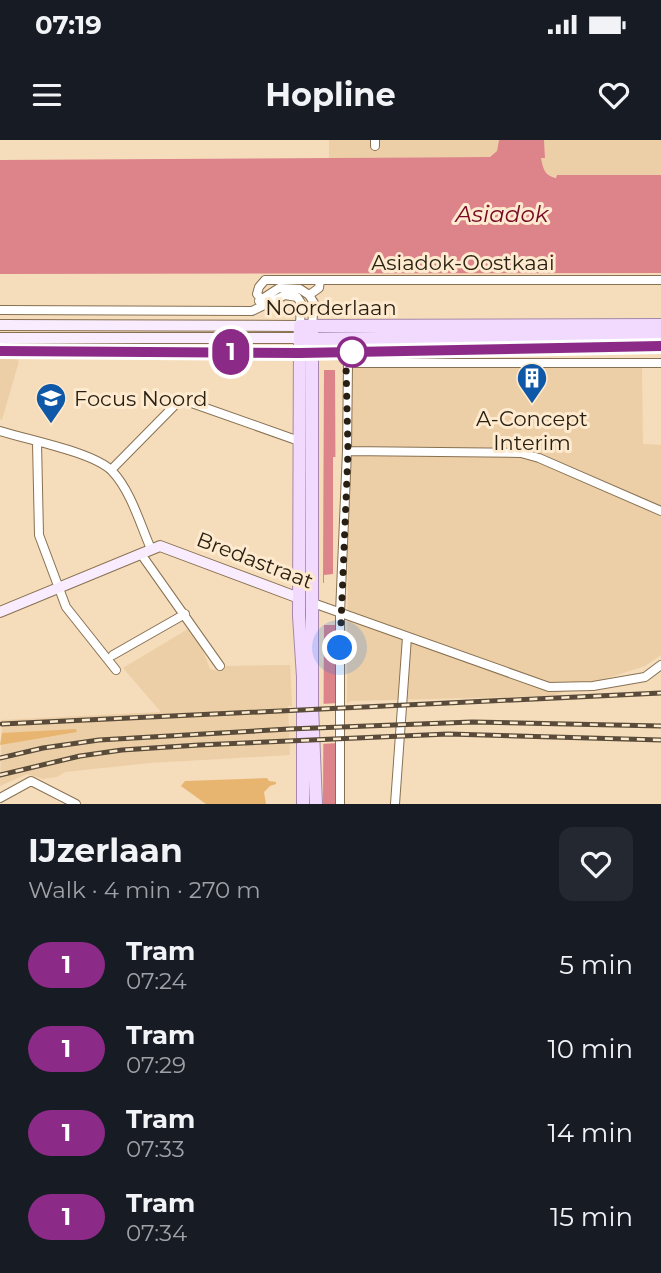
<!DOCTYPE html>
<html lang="en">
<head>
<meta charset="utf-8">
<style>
	:root { --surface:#171b24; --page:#242831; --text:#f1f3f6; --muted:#9ea1a6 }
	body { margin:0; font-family:Montserrat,sans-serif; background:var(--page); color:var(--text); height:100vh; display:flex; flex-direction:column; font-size:26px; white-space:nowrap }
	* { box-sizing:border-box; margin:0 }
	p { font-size:23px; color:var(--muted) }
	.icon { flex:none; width:38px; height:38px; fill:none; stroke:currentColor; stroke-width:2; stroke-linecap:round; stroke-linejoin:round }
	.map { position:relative; height:664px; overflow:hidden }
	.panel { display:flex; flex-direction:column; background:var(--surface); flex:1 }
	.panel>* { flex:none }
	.badge { padding:0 14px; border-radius:23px; font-size:24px; line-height:46px }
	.you { position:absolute; width:35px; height:35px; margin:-18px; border:5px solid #fff; border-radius:50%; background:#1a73e8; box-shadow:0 0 0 10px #1a73e833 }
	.map>.badge { position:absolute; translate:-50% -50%; box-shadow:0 0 0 4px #fff }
	.round { display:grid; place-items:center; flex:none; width:74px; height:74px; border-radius:14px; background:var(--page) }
	.summary { display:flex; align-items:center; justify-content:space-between; height:119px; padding:0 28px }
	h1 { font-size:33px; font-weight:700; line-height:52px }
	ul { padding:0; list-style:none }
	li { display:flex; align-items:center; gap:21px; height:84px; padding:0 28px }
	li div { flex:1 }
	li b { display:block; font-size:26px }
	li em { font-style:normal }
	li .badge { min-width:77px; font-weight:700; text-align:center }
	.status { display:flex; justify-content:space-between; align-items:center; height:49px; padding:0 35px; background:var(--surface); direction:ltr }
	.status svg { height:19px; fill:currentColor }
	header { display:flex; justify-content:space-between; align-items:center; height:91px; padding:0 28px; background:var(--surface); font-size:32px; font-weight:700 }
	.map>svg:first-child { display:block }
	.built { fill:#edcfa7 }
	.green { fill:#e7b56f }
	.water { fill:#dd838a }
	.pier { fill:#f5dcba }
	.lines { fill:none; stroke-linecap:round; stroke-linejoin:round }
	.street-casing { stroke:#887152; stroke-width:10 }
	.secondary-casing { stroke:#887152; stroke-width:12 }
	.primary-casing { stroke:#a588a9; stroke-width:14 }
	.street { stroke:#fff; stroke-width:8 }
	.secondary { stroke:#f8ecfe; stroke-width:10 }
	.primary { stroke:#f1dafd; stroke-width:12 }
	.tram { stroke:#584b39; stroke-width:2 }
	.rail-casing { stroke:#584b39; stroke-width:5 }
	.rail { stroke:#feeacf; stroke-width:2.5; stroke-dasharray:8; stroke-linecap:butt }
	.line-casing { stroke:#fff; stroke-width:16 }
	.line { stroke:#8c2b87; stroke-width:10 }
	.walk { stroke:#281f12; stroke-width:7; stroke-dasharray:0 12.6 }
	.stop-dot { fill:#fff; stroke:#8c2b87; stroke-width:3.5 }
	.labels { text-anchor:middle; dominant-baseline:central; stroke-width:6; stroke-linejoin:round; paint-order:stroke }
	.street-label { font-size:21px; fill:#281f12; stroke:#feeacf }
	.poi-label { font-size:21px; fill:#281f12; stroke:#feeacf; text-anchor:start }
	.water-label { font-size:23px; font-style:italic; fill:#780826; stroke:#feeacf }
</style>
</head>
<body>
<div class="status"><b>07:19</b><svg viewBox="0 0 49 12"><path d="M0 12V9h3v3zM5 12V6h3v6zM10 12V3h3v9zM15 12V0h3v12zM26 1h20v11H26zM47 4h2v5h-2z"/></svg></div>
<header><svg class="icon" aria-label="menu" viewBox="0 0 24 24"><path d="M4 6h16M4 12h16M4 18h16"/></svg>Hopline<svg class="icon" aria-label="heart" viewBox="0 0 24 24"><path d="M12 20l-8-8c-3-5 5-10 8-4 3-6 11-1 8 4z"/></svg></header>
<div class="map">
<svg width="661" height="664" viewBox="0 0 661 664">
	<rect width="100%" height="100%" fill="#f5dcba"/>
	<path class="built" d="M329,0H499L497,11L490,17L329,18Z
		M544,0H661V35L551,37L543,30L541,18L545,17Z
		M0,213H20L17,220L19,221L2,280L0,279Z
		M349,225L642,228L643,304L661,305V515L645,526L551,556L351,561L347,563Z
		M188,489L202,508L210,529L218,531L223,526L290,525L292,566H288L290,615L150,623L65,632L57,637L43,639L27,634L0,646L2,580L161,572L123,528Z"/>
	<path class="green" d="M76,589L77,592L0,605L2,593Z
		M267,638L269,641L276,642V644L270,646L264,652L266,664H206L181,646L185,641Z"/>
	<path class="water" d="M499,0H544L545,18H541C543,29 545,36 556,38L557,35H661V133L0,134V20L490,17L497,11Z
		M324,230H335L336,442L323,443Z
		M324,485H335V664H323Z"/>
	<path class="pier" d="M333,317H336V385L339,386V418H336L338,444L324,443V435L333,434Z
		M339,563V603L320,604V564Z"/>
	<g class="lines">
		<g class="street-casing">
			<path id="street" d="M375,0V6
				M309,155L319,148L320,140
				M259,161L279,148L300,149L309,155L314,163L312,186
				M265,164L257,154L259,147L265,140H661
				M0,170L252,171L285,155L297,157L301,163L300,186
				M0,291C28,300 93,312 112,331C131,351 140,384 151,409
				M37,302L39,395L66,467L116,530
				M347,311L521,313L539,318L661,371
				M111,330L178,262L183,260L299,301
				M141,414L220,526
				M313,463L549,547L593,546L645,537L661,525
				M113,515L185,474
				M0,658L31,641L76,664
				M340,664V473L347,311L348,223H661
				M395,664L407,497"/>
		</g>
		<g class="secondary-casing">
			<path id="secondary" d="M0,185L300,186
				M0,198H300
				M0,472L160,406L299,458"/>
		</g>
		<g class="primary-casing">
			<path id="primary" d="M312,186V566L316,664
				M307,199L661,194
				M303,664V537L299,476L300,186L661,185"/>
		</g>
		<use href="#street" class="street"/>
		<use href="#secondary" class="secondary"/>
		<use href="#primary" class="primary"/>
		<path class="tram" d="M0,208L300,209L661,201"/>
		<g class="rail-casing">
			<path id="rail" d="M2,584L661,553
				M0,618L43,608L99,600L289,589L472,582L661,586
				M0,635L80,616L122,610L199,605L448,594L661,600"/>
		</g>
		<use href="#rail" class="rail"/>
	</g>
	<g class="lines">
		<g class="line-casing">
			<path id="line" d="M0,211L300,213L661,206"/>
		</g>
		<use href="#line" class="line"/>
		<path class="walk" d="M340,508L348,311L346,225L351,222L352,212"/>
	</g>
	<defs>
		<g id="building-pin" transform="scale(1.575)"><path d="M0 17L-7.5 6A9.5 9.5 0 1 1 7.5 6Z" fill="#0e58a7" stroke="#feeacf"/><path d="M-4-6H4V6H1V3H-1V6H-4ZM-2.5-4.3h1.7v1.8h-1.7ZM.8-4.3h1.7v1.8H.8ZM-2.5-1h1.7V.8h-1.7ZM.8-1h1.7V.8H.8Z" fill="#fff"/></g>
		<g id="school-pin" transform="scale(1.575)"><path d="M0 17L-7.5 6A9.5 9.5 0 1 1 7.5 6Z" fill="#0e58a7" stroke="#feeacf"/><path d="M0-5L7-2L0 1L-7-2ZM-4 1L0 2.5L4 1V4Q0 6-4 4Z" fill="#fff"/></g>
	</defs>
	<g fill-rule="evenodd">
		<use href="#building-pin" x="532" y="238"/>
		<use href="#school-pin" x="51" y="258"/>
	</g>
	<circle class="stop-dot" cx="352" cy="212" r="14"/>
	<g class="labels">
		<g class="street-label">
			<text x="463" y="122">Asiadok-Oostkaai</text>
			<text x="331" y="167">Noorderlaan</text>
			<text transform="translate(255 420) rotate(21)">Bredastraat</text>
		</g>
		<g class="poi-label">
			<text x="74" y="258">Focus Noord</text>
			<text x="532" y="278" text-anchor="middle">A-Concept<tspan x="532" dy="24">Interim</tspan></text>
		</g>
		<g class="water-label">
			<text x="502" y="74">Asiadok</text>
		</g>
	</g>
</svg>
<div class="you" style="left:340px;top:508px"></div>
<b class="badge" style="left:231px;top:212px;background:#8c2b87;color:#fff">1</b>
</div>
<section class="panel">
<div class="summary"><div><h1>IJzerlaan</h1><p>Walk · 4 min · 270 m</p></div><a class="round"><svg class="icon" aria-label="heart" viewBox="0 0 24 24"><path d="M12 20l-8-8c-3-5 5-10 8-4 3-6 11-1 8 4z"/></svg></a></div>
<ul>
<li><span class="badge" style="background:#8c2b87;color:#fff">1</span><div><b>Tram</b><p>07:24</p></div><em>5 min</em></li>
<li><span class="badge" style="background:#8c2b87;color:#fff">1</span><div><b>Tram</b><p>07:29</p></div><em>10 min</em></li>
<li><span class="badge" style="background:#8c2b87;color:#fff">1</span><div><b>Tram</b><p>07:33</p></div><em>14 min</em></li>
<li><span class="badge" style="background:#8c2b87;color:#fff">1</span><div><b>Tram</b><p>07:34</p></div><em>15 min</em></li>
</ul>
</section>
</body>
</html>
